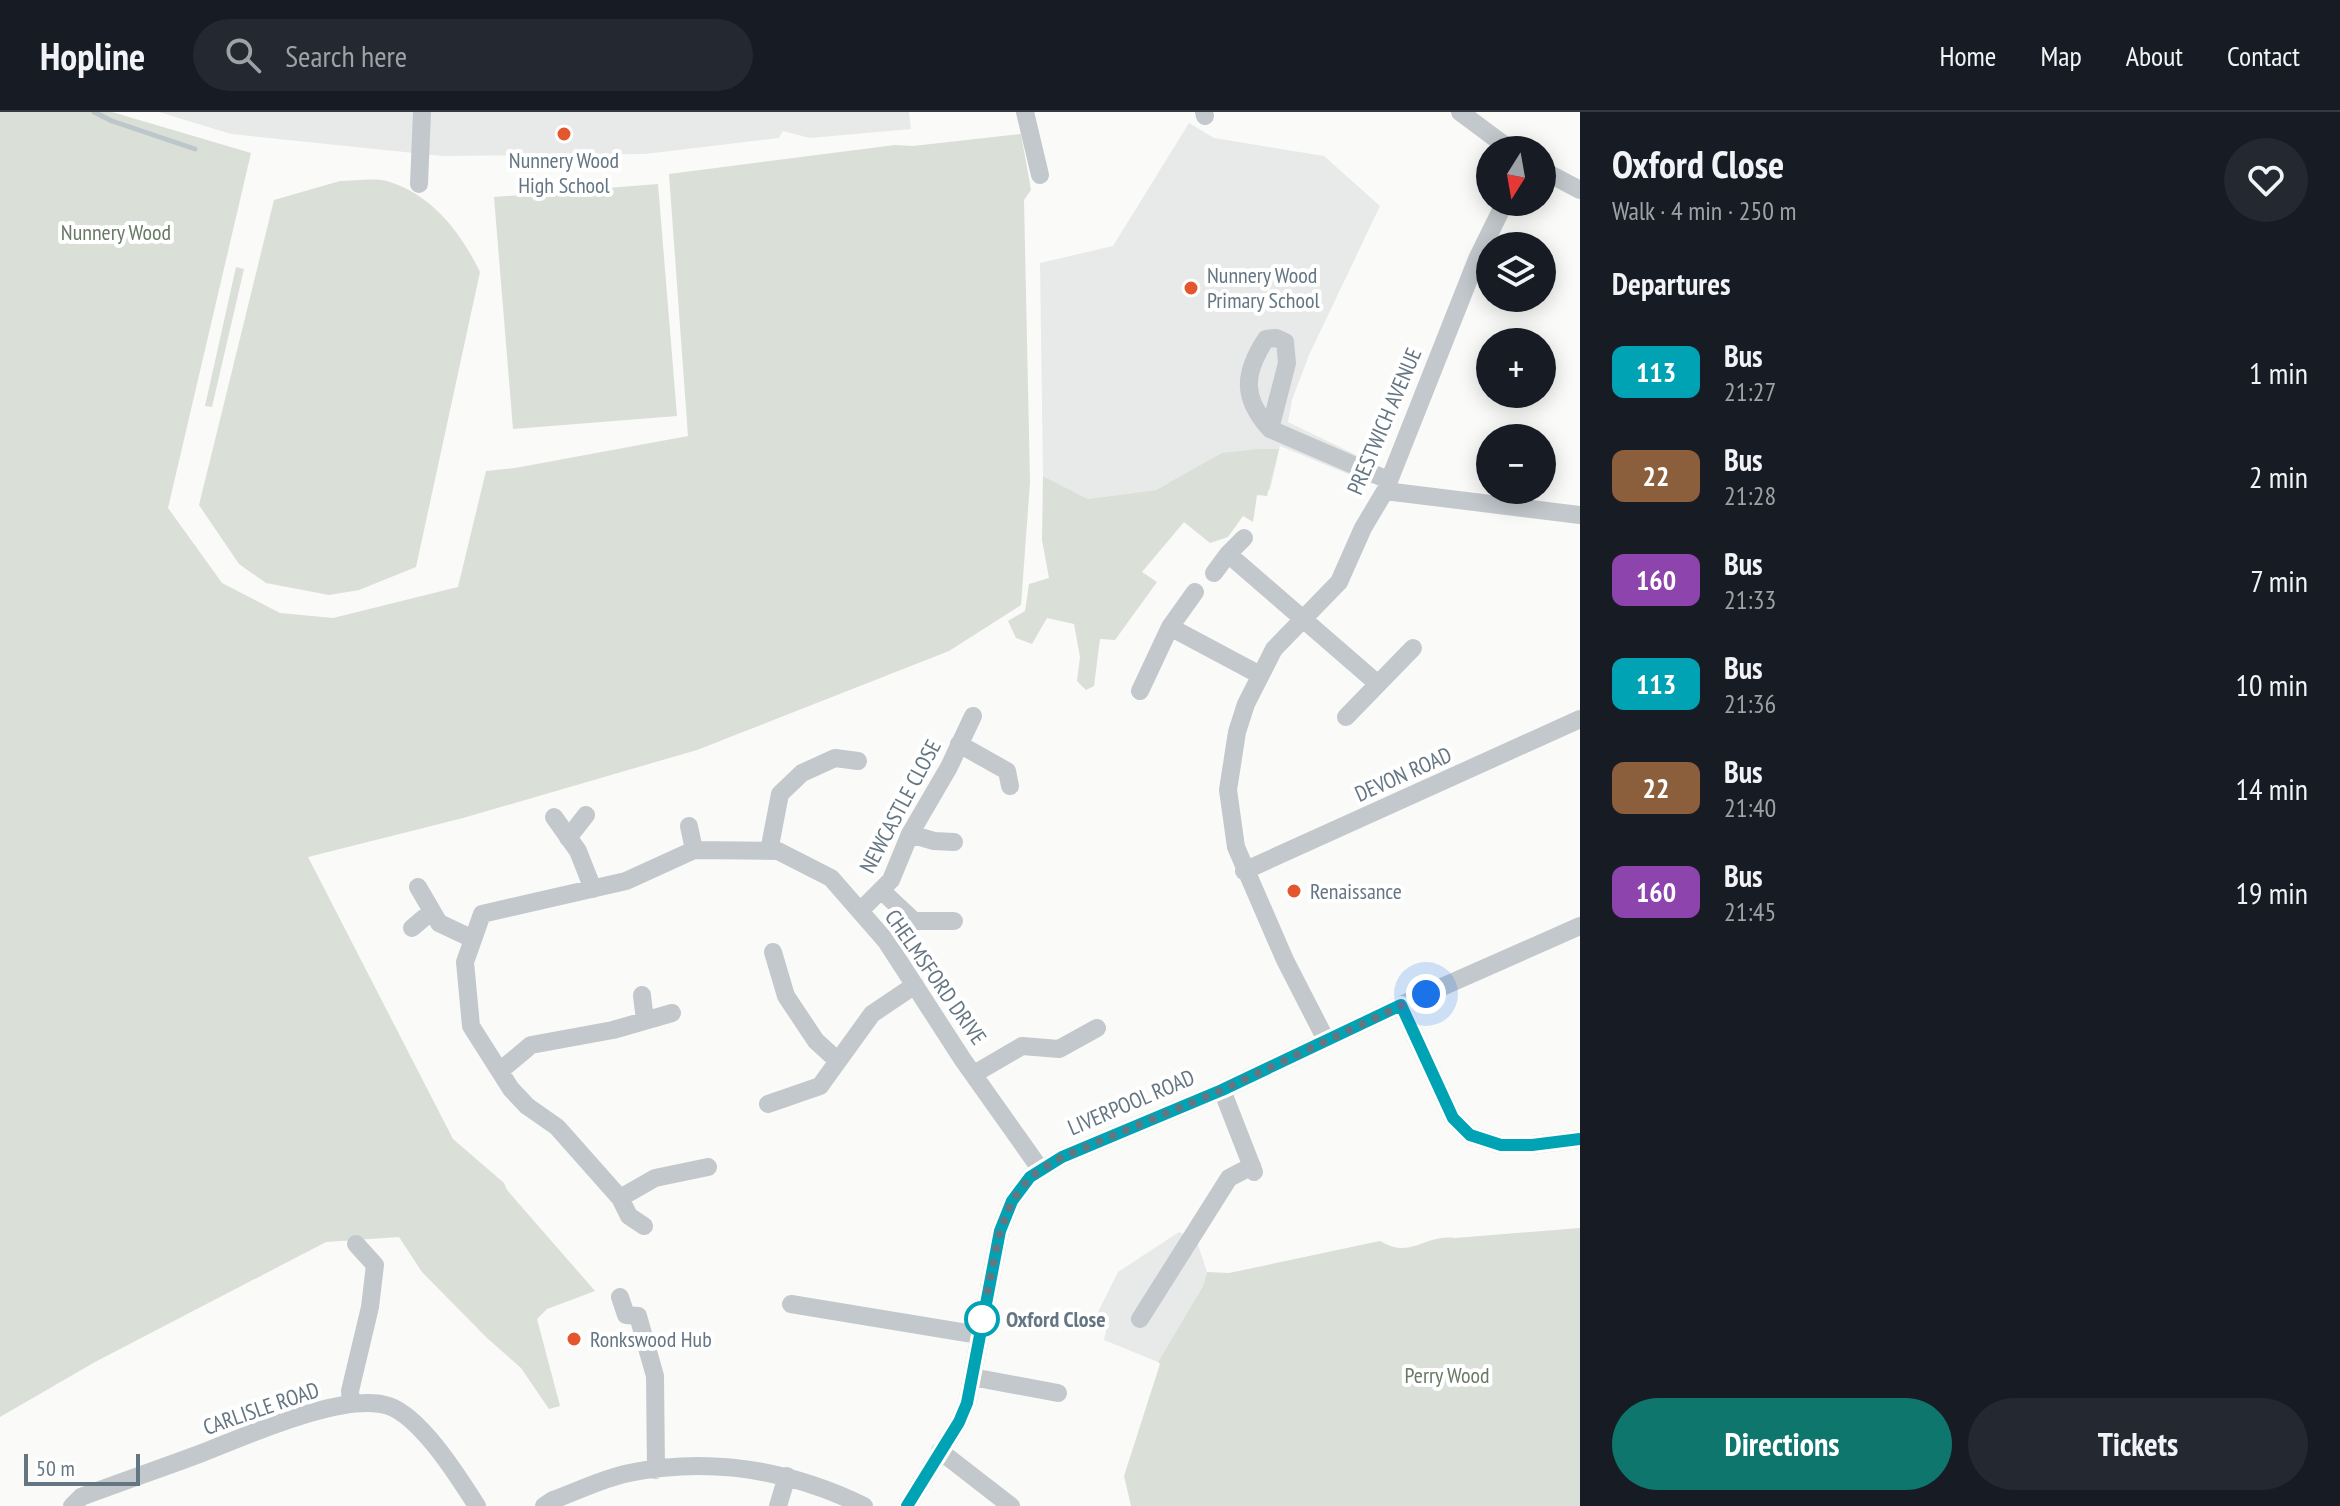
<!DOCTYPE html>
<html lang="en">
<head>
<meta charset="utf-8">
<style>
	:root { --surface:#171b24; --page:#242831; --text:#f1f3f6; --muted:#9ea1a6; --line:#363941; --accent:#0f766e }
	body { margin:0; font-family:"PT Sans Narrow",sans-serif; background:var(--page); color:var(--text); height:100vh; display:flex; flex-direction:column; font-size:30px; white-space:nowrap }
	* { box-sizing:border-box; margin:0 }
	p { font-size:26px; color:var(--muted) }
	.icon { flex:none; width:44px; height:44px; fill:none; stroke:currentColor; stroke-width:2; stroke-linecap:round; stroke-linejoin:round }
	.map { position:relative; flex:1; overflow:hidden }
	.drawer { display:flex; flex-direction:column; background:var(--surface); width:760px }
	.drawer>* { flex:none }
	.badge { padding:0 16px; border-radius:12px; font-size:28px; line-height:52px }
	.needle { width:52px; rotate:191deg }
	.buttons { position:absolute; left:1476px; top:24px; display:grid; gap:16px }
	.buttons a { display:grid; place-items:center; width:80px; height:80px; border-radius:50%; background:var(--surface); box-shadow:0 4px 20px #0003; font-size:40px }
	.scale { position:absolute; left:24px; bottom:20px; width:116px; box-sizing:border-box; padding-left:8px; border:4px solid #657683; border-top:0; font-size:22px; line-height:28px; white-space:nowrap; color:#657683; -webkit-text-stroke:6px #fff; paint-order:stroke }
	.you { position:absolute; width:40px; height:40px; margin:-20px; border:6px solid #fff; border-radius:50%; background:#1a73e8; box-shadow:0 0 0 12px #1a73e833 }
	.map>.badge { position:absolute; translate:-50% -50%; box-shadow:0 0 0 4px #fff }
	h2 { padding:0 32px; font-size:30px; line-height:72px }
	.round { display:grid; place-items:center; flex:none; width:84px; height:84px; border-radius:42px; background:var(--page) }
	.summary { display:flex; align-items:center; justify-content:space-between; height:136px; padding:0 32px }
	h1 { font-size:38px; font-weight:600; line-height:60px }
	.cta { display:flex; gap:16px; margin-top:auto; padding:16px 32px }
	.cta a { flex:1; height:92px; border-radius:48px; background:var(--accent); color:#fff; font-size:32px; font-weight:600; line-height:92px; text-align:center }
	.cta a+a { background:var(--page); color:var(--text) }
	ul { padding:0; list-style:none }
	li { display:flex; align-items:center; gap:24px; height:104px; padding:0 32px }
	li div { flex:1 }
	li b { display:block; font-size:30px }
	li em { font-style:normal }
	li .badge { min-width:88px; font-weight:700; text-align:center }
	header { display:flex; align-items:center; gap:48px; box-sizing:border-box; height:112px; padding:0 40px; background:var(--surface); border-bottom:2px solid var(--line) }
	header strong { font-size:38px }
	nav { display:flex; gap:44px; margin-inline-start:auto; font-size:28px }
	.search { width:560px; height:72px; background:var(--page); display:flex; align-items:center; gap:20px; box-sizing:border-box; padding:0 28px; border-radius:44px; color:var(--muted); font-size:30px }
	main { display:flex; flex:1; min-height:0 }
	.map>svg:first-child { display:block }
	.built { fill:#e8e9e9 }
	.green { fill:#dadfd7 }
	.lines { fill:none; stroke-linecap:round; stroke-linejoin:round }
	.stream { stroke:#bbc7cb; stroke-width:5 }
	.minor { stroke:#c3c8cc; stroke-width:18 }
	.line-casing { stroke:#fff; stroke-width:18 }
	.line { stroke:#00a3b4; stroke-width:12 }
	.walk { stroke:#657683; stroke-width:8; stroke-dasharray:0 14.4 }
	.poi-dot { fill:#e4572e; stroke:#fff; stroke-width:3 }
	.stop-dot { fill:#fff; stroke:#00a3b4; stroke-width:4 }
	.labels { text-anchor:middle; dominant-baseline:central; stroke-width:8; stroke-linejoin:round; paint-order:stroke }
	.poi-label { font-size:22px; fill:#657683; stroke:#fff; text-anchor:start }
	.park-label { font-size:22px; fill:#687a64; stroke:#fff }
	.street-label { font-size:22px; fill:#657683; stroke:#fff }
	.stop-label { font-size:22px; font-weight:bold; fill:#657683; stroke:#fff; text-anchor:start }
</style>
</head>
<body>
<header>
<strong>Hopline</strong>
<div class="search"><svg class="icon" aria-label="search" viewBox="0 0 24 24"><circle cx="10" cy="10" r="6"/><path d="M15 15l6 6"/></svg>Search here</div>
<nav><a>Home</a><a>Map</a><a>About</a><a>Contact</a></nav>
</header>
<main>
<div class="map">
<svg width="1580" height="1394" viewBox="0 0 1580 1394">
	<rect width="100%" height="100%" fill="#fafaf8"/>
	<path class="built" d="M159,0H909L911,17L810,26L783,19L779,26L645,42L443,44L231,22Z
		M1189,11L1214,26L1324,44L1380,94L1309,243L1292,288L1288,310L1377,353L1372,372L1280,334L1270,378L1168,371L1156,378L1088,387L1043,364L1040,151L1113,134Z
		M1179,1120L1196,1127L1207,1160L1203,1174L1158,1250L1104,1228L1106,1219L1094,1208L1118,1160Z"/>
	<path class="green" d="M0,0H112L251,41L168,396L222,471L280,501L333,506L458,475L486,359L515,356L688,324L669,62L895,33L913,34L1021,22L1031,78L1024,88L1030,370L1021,493L949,539L697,638L463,706L308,745L453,1027L504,1071L507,1078L595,1179L547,1197L537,1207L560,1294L549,1297L521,1256L487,1226L422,1160L399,1125L326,1130L95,1250L0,1305Z
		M340,69C355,69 376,65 390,70C433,84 461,121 480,160L416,455L359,478L329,483L266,471L239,452L199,393L274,88Z
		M658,72L677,304L513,317L494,85Z
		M236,155L244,157L212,295L205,294Z
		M1259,337H1279L1267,384L1257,383L1253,410L1243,404L1228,425L1210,431L1184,410L1142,460L1157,470L1115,528L1100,527L1094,574L1086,578L1077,569L1080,545L1074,512L1047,506L1032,532L1016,526L1008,509L1025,499L1029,472L1049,466L1042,428L1043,364L1088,387L1156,378L1222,341Z
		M1580,1116V1394H1131L1124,1364L1160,1252L1158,1250L1203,1174L1207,1160L1229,1161L1380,1129C1412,1148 1423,1122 1455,1126Z"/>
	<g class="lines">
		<path class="stream" d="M94,0L112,9L195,37"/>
		<path class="minor" d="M1025,0L1040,63
			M1204,0L1205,4
			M1460,0L1511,38
			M1542,58L1580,78
			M419,72L422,0
			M1270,317L1287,251L1285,230L1276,226L1266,227C1243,262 1242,286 1270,317L1388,368
			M1385,379L1580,403
			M1228,442L1244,426
			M1214,461L1228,442L1378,572
			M1170,515L1260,563
			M1140,579L1170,515L1195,480
			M1346,605L1413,536
			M959,632L1007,659L1010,674
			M554,705L578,739L593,777
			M689,714L694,738
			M910,722L934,729L954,730
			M568,726L586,703
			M769,739L780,682L802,661L835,646L858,649
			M1244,759L1580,607
			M418,775L439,811L473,827
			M883,780L914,809H954
			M860,799L891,768L910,722L949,655L973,604
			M412,816L432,799
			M773,840L786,884L816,929L838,949
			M642,883L645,909
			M1401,893L1453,1006L1470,1023L1501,1033H1532L1580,1027
			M1326,928L1285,848L1236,735L1228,678L1237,620L1246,592L1274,537L1339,470L1363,416L1385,379L1477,147L1505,90
			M500,959L531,933L613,918L672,901
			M974,962L1022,934L1059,937L1097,916
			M1222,978L1254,1060
			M768,992L820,974L872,902L915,873
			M620,1086L655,1066L708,1055
			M644,1114L629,1104L620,1086L557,1015L527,994L511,977L471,914L465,850L482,802L626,769L694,738L778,739L831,766L886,829L963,948L1041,1058
			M620,1185L626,1203L638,1204L655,1264L656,1358
			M791,1192L979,1223
			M1140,1207L1229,1066L1252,1054
			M972,1265L1058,1281
			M351,1292L350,1279L370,1195L375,1153L356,1132
			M940,1339L1011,1394
			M72,1394L81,1385C121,1370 162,1356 202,1341C246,1324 344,1279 389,1294C422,1306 459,1366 477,1394
			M544,1394L553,1388C578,1379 604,1366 629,1361C710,1345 790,1358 864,1394
			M778,1394L787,1364
			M907,1394L959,1310L967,1291L1000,1119L1012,1089L1030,1065L1062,1045L1222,978L1401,893L1580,814"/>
	</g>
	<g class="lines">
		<g class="line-casing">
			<path id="line" d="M907,1394L959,1310L967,1291L1000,1119L1012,1089L1030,1065L1062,1045L1222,978L1401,893L1453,1006L1470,1023L1501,1033H1532L1580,1027"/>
		</g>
		<use href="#line" class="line"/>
		<path class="walk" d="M982,1207L1000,1119L1012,1089L1030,1065L1062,1045L1222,978L1426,882"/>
	</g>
	<g class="poi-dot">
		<circle cx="564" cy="22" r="8"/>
		<circle cx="1191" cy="176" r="8"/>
		<circle cx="1294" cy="779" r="8"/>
		<circle cx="574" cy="1227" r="8"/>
	</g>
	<circle class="stop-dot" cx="982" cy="1207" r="16"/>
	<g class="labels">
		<g class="poi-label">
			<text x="564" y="48" text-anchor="middle">Nunnery Wood<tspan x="564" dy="25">High School</tspan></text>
			<text x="1207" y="163">Nunnery Wood<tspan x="1207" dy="25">Primary School</tspan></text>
			<text x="1310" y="779">Renaissance</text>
			<text x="590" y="1227">Ronkswood Hub</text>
		</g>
		<g class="park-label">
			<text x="116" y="120">Nunnery Wood</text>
			<text x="1447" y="1263">Perry Wood</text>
		</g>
		<g class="street-label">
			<text transform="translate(1384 309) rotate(-67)">PRESTWICH AVENUE</text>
			<text transform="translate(1403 662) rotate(-24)">DEVON ROAD</text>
			<text transform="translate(900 694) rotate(-62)">NEWCASTLE CLOSE</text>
			<text transform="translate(936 865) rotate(55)">CHELMSFORD DRIVE</text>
			<text transform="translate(1131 990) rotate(-23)">LIVERPOOL ROAD</text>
			<text transform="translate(261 1296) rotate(-19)">CARLISLE ROAD</text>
		</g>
		<g class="stop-label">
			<text x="1006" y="1207">Oxford Close</text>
		</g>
	</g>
</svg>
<div class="buttons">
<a><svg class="needle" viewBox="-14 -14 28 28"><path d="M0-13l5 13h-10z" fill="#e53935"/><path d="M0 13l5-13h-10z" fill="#9ea1a6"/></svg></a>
<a><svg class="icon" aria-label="layers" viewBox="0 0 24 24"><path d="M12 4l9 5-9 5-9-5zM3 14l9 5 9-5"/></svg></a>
<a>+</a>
<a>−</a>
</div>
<div class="scale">50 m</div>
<div class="you" style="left:1426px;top:882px"></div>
</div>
<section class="drawer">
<div class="summary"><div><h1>Oxford Close</h1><p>Walk · 4 min · 250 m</p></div><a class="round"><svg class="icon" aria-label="heart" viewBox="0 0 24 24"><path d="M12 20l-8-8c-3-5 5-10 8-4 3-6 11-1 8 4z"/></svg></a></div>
<h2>Departures</h2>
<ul>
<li><span class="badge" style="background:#00a3b4;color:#fff">113</span><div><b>Bus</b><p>21:27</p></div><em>1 min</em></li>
<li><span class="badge" style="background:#8b5e3c;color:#fff">22</span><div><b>Bus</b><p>21:28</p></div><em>2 min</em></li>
<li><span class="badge" style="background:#8e44ad;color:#fff">160</span><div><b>Bus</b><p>21:33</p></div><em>7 min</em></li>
<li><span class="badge" style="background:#00a3b4;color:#fff">113</span><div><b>Bus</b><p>21:36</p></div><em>10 min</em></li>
<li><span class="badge" style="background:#8b5e3c;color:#fff">22</span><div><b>Bus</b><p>21:40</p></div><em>14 min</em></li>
<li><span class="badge" style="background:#8e44ad;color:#fff">160</span><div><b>Bus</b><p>21:45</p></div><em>19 min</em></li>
</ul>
<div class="cta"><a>Directions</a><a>Tickets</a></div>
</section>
</main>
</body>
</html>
